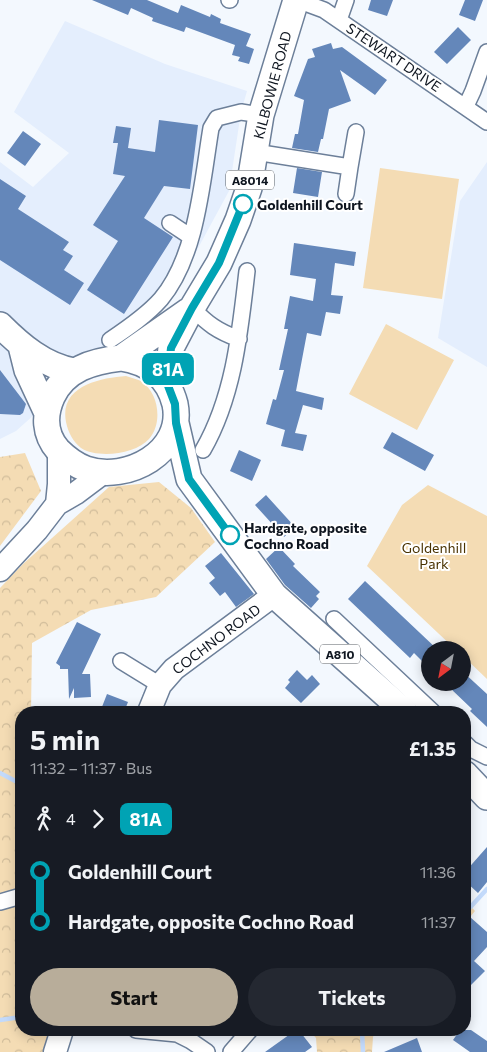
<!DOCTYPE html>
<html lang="en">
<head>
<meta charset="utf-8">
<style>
	:root { --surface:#171b24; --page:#242831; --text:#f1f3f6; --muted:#9ea1a6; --accent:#b8ad9a }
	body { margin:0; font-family:Commissioner,sans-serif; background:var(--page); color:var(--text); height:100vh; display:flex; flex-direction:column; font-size:19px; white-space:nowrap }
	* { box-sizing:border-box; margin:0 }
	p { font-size:16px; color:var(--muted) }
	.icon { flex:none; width:28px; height:28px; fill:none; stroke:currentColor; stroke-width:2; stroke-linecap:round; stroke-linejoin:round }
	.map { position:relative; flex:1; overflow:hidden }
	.drawer { position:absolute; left:15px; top:706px; width:456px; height:330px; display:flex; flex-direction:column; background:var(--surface); border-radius:20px; box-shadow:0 2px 12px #0003 }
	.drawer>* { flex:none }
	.badge { padding:0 10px; border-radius:8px; font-size:18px; line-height:32px }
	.needle { width:32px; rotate:212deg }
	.controls { position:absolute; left:421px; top:641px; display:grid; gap:10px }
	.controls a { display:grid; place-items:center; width:50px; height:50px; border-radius:50%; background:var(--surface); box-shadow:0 2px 12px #0003; font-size:25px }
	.map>.badge { position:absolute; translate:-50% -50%; box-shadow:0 0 0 2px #fff }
	.legs { display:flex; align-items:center; gap:8px; height:55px; padding:0 15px; font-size:16px }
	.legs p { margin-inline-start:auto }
	.head { display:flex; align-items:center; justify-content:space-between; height:85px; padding:0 15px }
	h1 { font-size:28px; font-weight:700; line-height:38px }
	.cta { display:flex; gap:10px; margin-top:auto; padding:10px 15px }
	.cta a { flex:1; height:58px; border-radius:30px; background:var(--accent); color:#111; font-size:20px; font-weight:700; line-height:58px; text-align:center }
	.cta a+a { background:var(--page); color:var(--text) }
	ul { padding:0 15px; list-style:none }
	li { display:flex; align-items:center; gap:18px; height:50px; font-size:19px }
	li i { display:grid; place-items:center; width:8px; height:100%; margin:0 6px; background:currentColor }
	li i::after { content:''; width:12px; height:12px; margin:-6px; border:4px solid; border-radius:50%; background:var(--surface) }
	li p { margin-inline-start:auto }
	li:first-child i { background:linear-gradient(#0000 50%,currentColor 0) }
	li:last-child i { background:linear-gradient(currentColor 50%,#0000 0) }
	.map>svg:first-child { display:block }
	.built { fill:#e4eefd }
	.green { fill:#f4dcb4 }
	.forest { fill:url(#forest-crowns) }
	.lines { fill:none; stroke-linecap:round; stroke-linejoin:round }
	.stream { stroke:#c3dafb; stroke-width:4.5 }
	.building { fill:#6487ba }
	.street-casing { stroke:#6c7f99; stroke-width:18 }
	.secondary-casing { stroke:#6c7f99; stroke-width:25 }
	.primary-casing { stroke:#6c7f99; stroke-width:28 }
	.street { stroke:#fff; stroke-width:15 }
	.secondary { stroke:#fff; stroke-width:22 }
	.primary { stroke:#fff; stroke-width:25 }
	.line-1-casing { stroke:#fff; stroke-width:11 }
	.line-1 { stroke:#00a3b4; stroke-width:8 }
	.stop-1-dot { fill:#fff; stroke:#00a3b4; stroke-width:2.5 }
	.labels { text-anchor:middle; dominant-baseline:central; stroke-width:4; stroke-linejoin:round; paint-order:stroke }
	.shield { fill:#fff; stroke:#575c63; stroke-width:1 }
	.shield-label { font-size:12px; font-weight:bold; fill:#0f1620 }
	.street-label { font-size:14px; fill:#0f1620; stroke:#fff }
	.stop-label { font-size:14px; font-weight:bold; fill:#0f1620; stroke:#fff; text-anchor:start }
	.park-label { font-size:14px; fill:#493200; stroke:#fff }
</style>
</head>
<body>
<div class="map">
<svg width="487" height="1052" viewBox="0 0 487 1052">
	<defs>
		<pattern id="forest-crowns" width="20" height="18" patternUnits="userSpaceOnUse" patternTransform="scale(1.25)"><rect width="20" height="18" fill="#f4dcb4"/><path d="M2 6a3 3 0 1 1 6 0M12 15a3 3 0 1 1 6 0" fill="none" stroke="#d0bc9a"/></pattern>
	</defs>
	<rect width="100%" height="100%" fill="#f3f8fe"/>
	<path class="built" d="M65,21L165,64L247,91L241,112L229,191L171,298L132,336L111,346L16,431L0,439V162L33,187L69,153L14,112Z
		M487,162V367L438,338L460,201Z"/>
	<path class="green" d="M380,168L459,179L442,299L363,288Z
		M386,324L454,360L417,430L349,394Z
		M126,376C131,378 137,379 141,381C159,393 163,423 149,439C136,454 98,459 81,448C73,442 68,432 66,422C59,386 100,378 126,376Z
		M428,485L487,516V679L463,656L462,650H456L367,566L402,505Z"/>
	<path class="forest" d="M25,453L41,491L0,546V457Z
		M159,482L191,508L215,542L156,597L91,610L32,643L31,712H21V1030H51L44,1052H0V588L23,564L109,487Z
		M465,900L475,911L465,923Z
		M309,1030H376L373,1037L372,1052H317L316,1038Z"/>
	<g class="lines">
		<path class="stream" d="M0,773L21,784
			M465,913L487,889
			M0,1020L21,1017
			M362,1030L363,1052"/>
	</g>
	<path class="building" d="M92,0H147L178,13L181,5L210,17L211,14L221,19L220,23L251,34L246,46L254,49L249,64L238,61L240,57L232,55L235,45L186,27L184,32L152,21L153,18L131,8L128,15Z
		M371,0H393L387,16L368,10Z
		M465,0H483L475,21L459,15Z
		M458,27L471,40L447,64L434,52Z
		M331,43L333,49L342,47L387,80L375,95L340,70L351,101L329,109L323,139H321L318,152L292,148L295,134H298L304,100L294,96L308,59L315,57L312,49Z
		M159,120L198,125L190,189L164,186L144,218L173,237L124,314L87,290L118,241L93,225L125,176L113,174L118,143H113L116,126L131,128L128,148L155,152Z
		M23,131L41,144L25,166L7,153Z
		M297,168L322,172L318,197L293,193Z
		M0,179L26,196L18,209L69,242L63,250L73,256L64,270L84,283L70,305L0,260Z
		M294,243L356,252L354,266L335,263L331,295L343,296L340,314L326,312L321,336L307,333L296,391L324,398L322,410L303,405L295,433L307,435L303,451L281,446L285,430L266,424L273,399L276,400L284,370H279L288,329H284L290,296L313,301L316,279L290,275Z
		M0,370L26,404L23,413L20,415L0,414Z
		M392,432L434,455L425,471L383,448Z
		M239,450L261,460L252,481L230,471Z
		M266,495L295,527L284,537L255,505Z
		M279,547L295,564L293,566L320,592L316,596L319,599L311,608L285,585L266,559Z
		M221,553L254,594L236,607L225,592L220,596L209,583L215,578L205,566Z
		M365,581L438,650H430V669L414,653L410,658L348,599Z
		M77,622L101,634L82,674H90L91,697L74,698V688L69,699L68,669H60V666L56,663Z
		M297,670L307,680L312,675L320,684L301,703L285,688L290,682L288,680Z
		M462,671L487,694V727L470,711L472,709L450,688L455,682H462Z
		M107,694L128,702L124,712H100Z
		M487,847V882L478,893L465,881V872Z
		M470,917L487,932V947L474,961L485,971L465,991V923Z
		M460,1030H471L487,1041V1052H470L453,1040Z
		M293,1032L297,1036L301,1033L312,1047L305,1052H265Z
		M417,1038L422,1052H384Z"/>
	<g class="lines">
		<g class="street-casing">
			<path id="street" d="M229,0H230
				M297,0L324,10L487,122
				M339,20L346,0
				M466,106L473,91L487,52
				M255,152L350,167L356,132
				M346,194L350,167
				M170,223L191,237
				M192,308C208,324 217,331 239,339
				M110,340C128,328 147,315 161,299C197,256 202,182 211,128L217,118L241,112L261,115
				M203,450C234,396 240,332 247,271
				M334,619L433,712
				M121,661L160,685
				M465,743L471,749L487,757
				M0,902L21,896
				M136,1030L177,1034L191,1041L207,1052
				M231,1052L250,1030"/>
		</g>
		<g class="secondary-casing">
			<path id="secondary" d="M57,504L59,484V451
				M0,570L37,530L57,504L76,493L104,472
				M149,712L160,685L174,669L274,595
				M55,1052L62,1030"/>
		</g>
		<g class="primary-casing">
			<path id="primary" d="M0,325C20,345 44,366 74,371
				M21,346L27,370L47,413
				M121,358C148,362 168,376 175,404C185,452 127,483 86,469C75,465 66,458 58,450C44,434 44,415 52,397C65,369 93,361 121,358Z
				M121,358L188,311
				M167,383L171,348L192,308L219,263L238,220L249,188L261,115L296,0
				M176,423L189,479L274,595L405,712
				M465,774L487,797"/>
		</g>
		<use href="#street" class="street"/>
		<use href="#secondary" class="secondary"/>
		<use href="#primary" class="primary"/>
	</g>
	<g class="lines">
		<g class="line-1-casing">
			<path id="line-1" d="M230,535L189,479L176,423L175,404L167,383L171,348L192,308L219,263L243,204"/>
		</g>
		<use href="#line-1" class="line-1"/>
	</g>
	<g class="stop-1-dot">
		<circle cx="243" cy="204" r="9"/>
		<circle cx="230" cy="535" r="9"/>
	</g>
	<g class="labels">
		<g class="shield">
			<rect x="226" y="170.5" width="48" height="19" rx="4"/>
			<rect x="320" y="644.5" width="40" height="19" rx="4"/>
		</g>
		<g class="shield-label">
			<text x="250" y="180">A8014</text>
			<text x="340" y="654">A810</text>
		</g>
		<g class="street-label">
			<text transform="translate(394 57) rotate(34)">STEWART DRIVE</text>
			<text transform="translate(272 85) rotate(-75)">KILBOWIE ROAD</text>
			<text transform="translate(216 639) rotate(-37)">COCHNO ROAD</text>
		</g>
		<g class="stop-label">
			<text x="257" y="204">Goldenhill Court</text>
			<text x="244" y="527">Hardgate, opposite<tspan x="244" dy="16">Cochno Road</tspan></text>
		</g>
		<g class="park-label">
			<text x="434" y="547">Goldenhill<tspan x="434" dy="16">Park</tspan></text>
		</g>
	</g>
</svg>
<div class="controls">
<a><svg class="needle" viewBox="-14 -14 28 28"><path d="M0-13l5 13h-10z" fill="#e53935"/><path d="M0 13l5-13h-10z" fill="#9ea1a6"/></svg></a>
</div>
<b class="badge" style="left:168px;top:369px;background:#00a3b4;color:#fff">81A</b>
<section class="drawer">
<div class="head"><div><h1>5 min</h1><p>11:32 – 11:37 · Bus</p></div><b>£1.35</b></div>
<div class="legs"><svg class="icon" aria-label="walk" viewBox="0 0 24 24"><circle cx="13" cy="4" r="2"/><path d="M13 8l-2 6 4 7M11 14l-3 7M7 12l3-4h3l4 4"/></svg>4<svg class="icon" aria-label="forward" viewBox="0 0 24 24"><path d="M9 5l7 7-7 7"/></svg><b class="badge" style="background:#00a3b4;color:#fff">81A</b></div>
<ul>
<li><i style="color:#00a3b4"></i><b>Goldenhill Court</b><p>11:36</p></li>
<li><i style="color:#00a3b4"></i><b>Hardgate, opposite Cochno Road</b><p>11:37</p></li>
</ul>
<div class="cta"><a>Start</a><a>Tickets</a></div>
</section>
</div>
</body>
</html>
